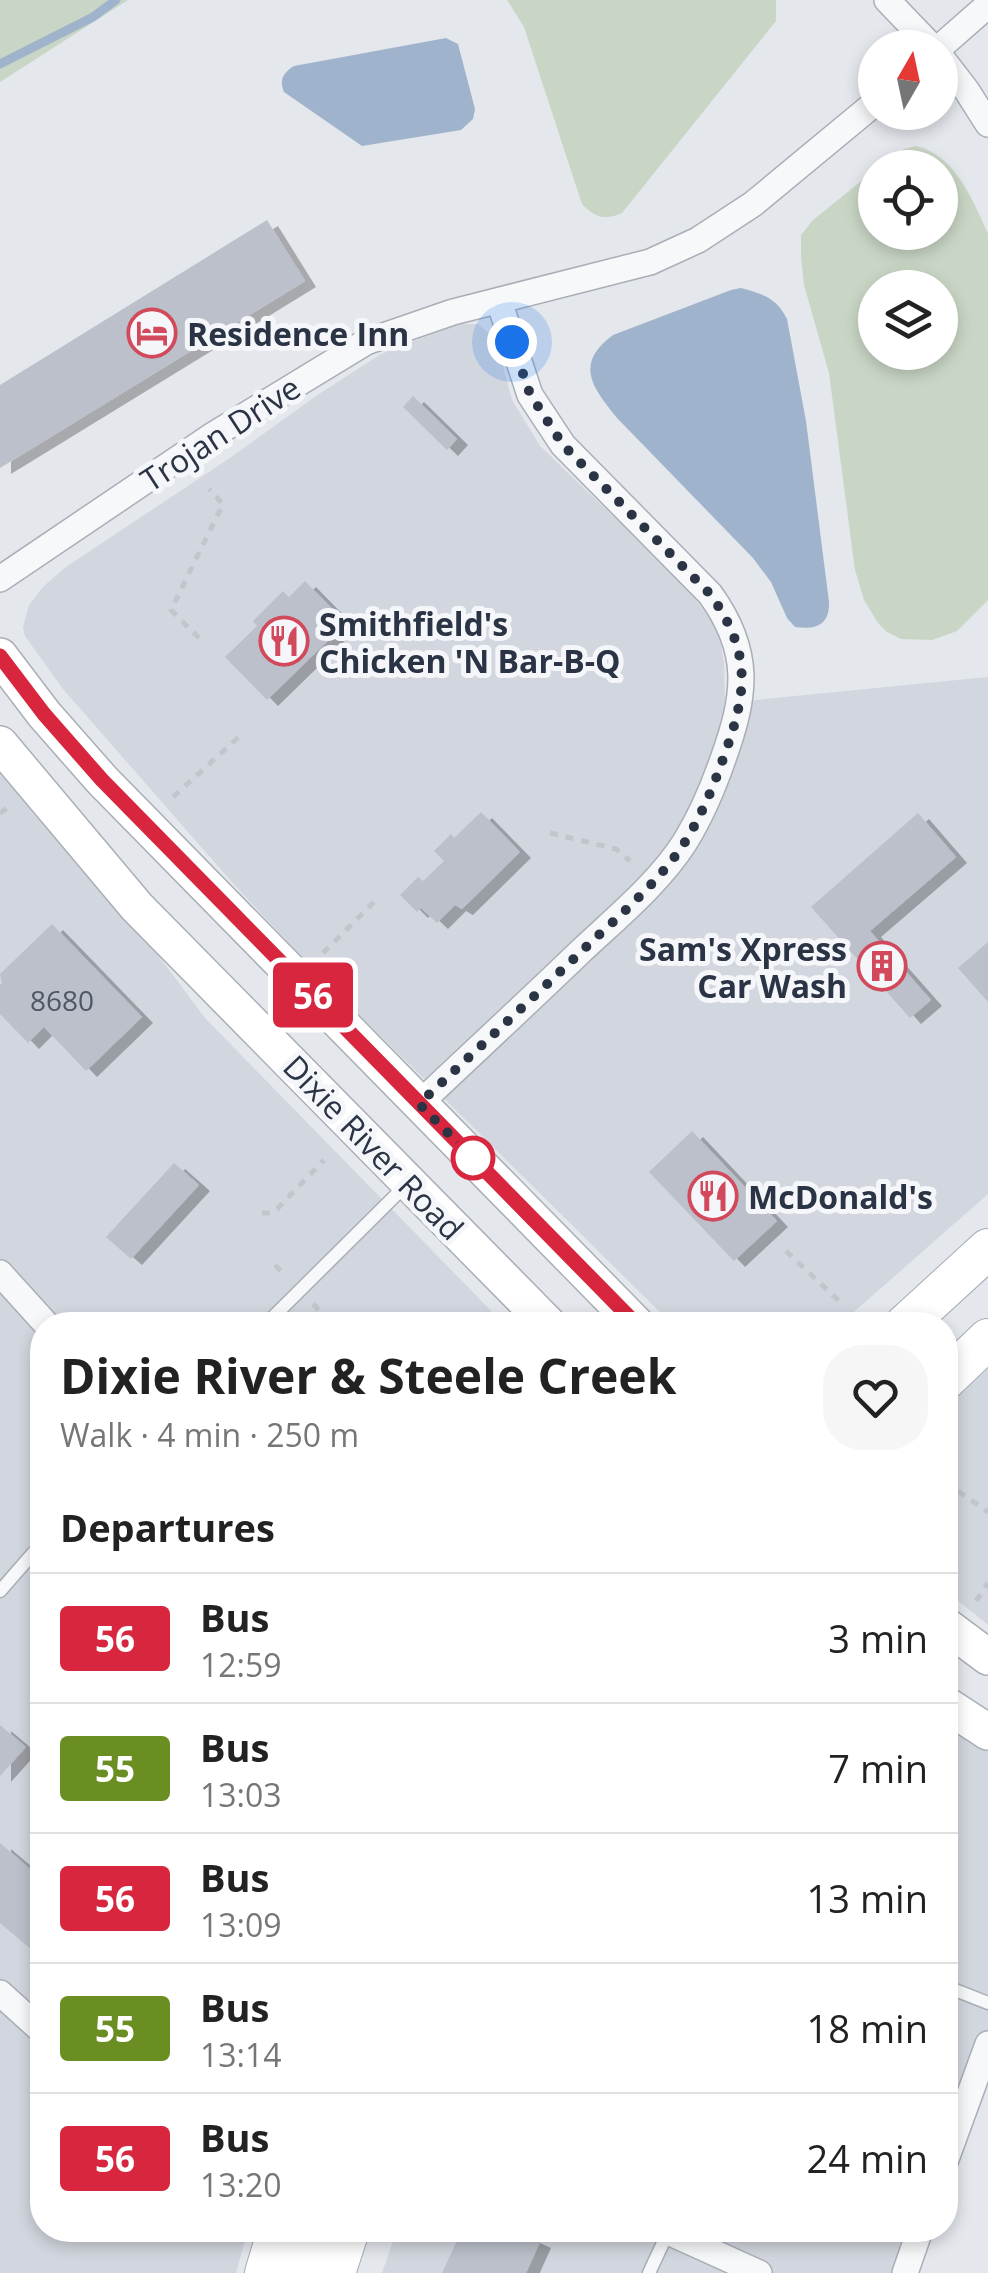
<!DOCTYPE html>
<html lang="en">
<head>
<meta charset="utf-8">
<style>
	:root { --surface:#fff; --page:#f6f6f6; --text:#222; --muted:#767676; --line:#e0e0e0 }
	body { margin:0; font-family:"Open Sans",sans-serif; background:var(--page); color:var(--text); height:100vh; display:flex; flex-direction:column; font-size:38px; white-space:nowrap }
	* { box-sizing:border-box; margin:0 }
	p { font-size:32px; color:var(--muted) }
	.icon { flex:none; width:55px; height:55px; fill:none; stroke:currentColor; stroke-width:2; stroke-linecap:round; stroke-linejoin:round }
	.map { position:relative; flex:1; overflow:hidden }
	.sheet { position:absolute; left:30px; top:1312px; width:928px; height:930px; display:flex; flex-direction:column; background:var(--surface); border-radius:40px; box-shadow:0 5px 15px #0003 }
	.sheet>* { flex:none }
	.badge { padding:0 20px; border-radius:8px; font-size:35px; line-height:65px }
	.needle { width:65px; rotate:9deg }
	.buttons { position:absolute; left:858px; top:30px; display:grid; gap:20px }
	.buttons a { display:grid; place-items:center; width:100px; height:100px; border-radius:50%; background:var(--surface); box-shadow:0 5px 15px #0003; font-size:50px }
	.you { position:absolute; width:50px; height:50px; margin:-25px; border:8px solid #fff; border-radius:50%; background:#1a73e8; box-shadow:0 0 0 15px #1a73e833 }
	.map>.badge { position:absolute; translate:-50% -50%; box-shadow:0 0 0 5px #fff }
	h2 { padding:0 30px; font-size:38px; line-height:90px }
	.round { display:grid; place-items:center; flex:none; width:105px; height:105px; border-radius:40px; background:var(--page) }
	.head { display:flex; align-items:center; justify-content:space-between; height:170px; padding:0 30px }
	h1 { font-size:48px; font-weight:700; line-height:75px }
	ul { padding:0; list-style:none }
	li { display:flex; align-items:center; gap:30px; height:130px; padding:0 30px; border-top:2px solid var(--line) }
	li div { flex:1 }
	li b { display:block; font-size:38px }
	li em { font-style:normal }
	li .badge { min-width:110px; font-weight:700; text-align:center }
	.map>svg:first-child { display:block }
	.built { fill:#d2d6de }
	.green { fill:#c9d6c5; fill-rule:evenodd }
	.water { fill:#9fb4cc }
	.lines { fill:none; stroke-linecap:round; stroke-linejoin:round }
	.stream { stroke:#9fb4cc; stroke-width:9 }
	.building { fill:#bbc0ca; filter:url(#shadow) }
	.lane-casing { stroke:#a9aeb7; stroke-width:15 }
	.street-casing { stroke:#a9aeb7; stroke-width:28 }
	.secondary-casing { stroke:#a9aeb7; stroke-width:38 }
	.primary-casing { stroke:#a3abb8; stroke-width:42 }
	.path { stroke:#c2c5cb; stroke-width:5; stroke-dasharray:8 8; stroke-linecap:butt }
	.lane { stroke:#f7f8fa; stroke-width:12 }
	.street { stroke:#f7f8fa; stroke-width:25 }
	.secondary { stroke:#fff; stroke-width:35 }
	.primary { stroke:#fff; stroke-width:40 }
	.line-casing { stroke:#fff; stroke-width:22 }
	.line { stroke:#d7263d; stroke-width:15 }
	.walk { stroke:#2b3445; stroke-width:10; stroke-dasharray:0 18 }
	.stop-dot { fill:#fff; stroke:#d7263d; stroke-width:5 }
	.labels { text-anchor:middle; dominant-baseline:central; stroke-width:10; stroke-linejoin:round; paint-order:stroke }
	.number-label { font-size:28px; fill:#4f5766 }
	.poi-label { font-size:32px; font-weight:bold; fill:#2b3445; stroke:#f4f6f9; text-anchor:start }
	.street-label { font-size:32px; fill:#2b3445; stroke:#f4f6f9 }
</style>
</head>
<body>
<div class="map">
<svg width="988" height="2273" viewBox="0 0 988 2273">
	<defs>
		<filter id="shadow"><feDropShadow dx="11" dy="6" stdDeviation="0" flood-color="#0004"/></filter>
	</defs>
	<rect width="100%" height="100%" fill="#e4e7ec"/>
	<path class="built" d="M458,324H478L491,335L502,363L512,400L540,446L660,561L695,598L719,632L724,663L725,703L988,677V1194L839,1325H673L320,976L238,889L63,689L25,636L23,627L29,605L44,586L66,567L230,458L316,396L381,354Z
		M0,771L26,804L137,927L205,1018L505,1325H42V2230H248L236,2273H0Z
		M988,1368V1625L945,1590V1409Z
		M945,1723L988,1750V2035L945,2154Z
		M397,2230H917L902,2273H382Z"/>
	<path class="green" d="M0,0H128L0,82Z
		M507,0H776V21L622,213C605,221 594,217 582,204L524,27Z
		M916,146C955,155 973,200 988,234V600L957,631L932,640L901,639L887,632L878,623L864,600L855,570L829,373L804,285L801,256V235L813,220L875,170V232H940V168L878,167L904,149ZM875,288H940V352H875Z"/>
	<path class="water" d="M446,38L458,44L475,109L473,119L461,130L362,146L284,92C279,80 283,73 294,66Z
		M741,288C763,294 777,298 787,319L806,421L829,602C830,625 815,630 795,627L787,618L771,582L753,558L617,418C592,387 574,364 613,335L731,290Z"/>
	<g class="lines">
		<path class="stream" d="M0,64L93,17L116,0"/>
	</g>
	<path class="building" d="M267,220L305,281L0,468V385Z
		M413,396L457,439L447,450L403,407Z
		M305,581L346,623L267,700L225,657L257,626L253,621L283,591L289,597Z
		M481,812L520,852L462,909L455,905L437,923L421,908L417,912L400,895L418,877L423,881L444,861L434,851L451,834L454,838Z
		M918,813L956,857L870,931L931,1000L910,1018L811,907Z
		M52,924L142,1017L86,1071L44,1027L28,1043L0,1014V985L2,983L0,974Z
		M988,942V1002L958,968Z
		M692,1131L777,1221L734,1261L649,1172Z
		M174,1163L199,1185L131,1259L106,1237Z
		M0,1725L26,1747L0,1776Z
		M0,1843L42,1879V1936L31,1949L0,1923Z
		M462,2230H514L540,2242L526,2273H442Z"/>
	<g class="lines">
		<g class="lane-casing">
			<path id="lane" d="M265,1325L407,1184
				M0,1591L42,1543
				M945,1986L988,2003
				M649,2273L669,2230"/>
		</g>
		<g class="street-casing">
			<path id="street" d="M887,0L933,48
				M939,48L988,5
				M940,56L967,91L988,124
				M0,579L210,437L366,342L453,312L650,262L698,240L753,204L875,103
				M419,1104C473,1053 527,1003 580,952C616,918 658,884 685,842C701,816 713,788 723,759C746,695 752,652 710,594L563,445L530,395L499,301
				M0,1273L47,1325
				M0,1993L42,2031
				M945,2162L988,2044
				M664,2230L759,2273
				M905,2273L920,2230"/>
		</g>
		<g class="secondary-casing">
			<path id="secondary" d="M0,656L44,714L102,780L637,1325
				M0,744L137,907L549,1325
				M945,1625L988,1657
				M945,1704L988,1732"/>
		</g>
		<g class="primary-casing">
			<path id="primary" d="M905,1325L988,1249
				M945,1380L988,1339
				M265,2273L278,2230
				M301,2273L314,2230
				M335,2273L349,2230"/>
		</g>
		<path class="path" d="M199,638L171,610L223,504L209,489
			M173,797L242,734
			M0,813L10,806
			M550,833L616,849L630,861
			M323,953L375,901
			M262,1213H271L277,1209L324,1160
			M786,1251L839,1301
			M275,1265L285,1275
			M313,1304L333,1325
			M945,1482L988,1512
			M976,1601L988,1583"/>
		<use href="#lane" class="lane"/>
		<use href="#street" class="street"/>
		<use href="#secondary" class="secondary"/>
		<use href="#primary" class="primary"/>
	</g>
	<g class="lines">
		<g class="line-casing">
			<path id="line" d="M0,656L44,714L102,780L637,1325"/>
		</g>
		<use href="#line" class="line"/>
		<path class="walk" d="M473,1158L419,1104C475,1051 531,1000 586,947C620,915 659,882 685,842C701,816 713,788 723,759C747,693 753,654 710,594L563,445L530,394L512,342"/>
	</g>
	<defs>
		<g id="hotel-ring" transform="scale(2.5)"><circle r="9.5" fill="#f4f6f9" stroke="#d1495b" stroke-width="1.5"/><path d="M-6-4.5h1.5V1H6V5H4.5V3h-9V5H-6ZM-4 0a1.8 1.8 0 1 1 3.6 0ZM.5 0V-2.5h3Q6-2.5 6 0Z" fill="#d1495b"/></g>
		<g id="restaurant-ring" transform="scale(2.5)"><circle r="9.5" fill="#f4f6f9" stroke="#d1495b" stroke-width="1.5"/><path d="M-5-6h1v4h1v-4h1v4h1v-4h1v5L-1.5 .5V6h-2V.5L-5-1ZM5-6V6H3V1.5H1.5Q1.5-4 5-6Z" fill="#d1495b"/></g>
		<g id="building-ring" transform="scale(2.5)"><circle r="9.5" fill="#f4f6f9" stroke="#d1495b" stroke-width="1.5"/><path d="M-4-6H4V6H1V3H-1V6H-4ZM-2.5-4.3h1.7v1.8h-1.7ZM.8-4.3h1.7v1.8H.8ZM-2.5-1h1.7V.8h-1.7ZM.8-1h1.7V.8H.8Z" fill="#d1495b"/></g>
	</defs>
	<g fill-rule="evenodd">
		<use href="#hotel-ring" x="152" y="333"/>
		<use href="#restaurant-ring" x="284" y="641"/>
		<use href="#building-ring" x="882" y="966"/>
		<use href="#restaurant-ring" x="713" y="1196"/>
	</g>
	<circle class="stop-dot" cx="473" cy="1158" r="20"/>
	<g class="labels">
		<g class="number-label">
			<text x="62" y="1000">8680</text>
		</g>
		<g class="poi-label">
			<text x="187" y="333">Residence Inn</text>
			<text x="319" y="623">Smithfield's<tspan x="319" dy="37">Chicken 'N Bar-B-Q</tspan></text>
			<text x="847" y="948" text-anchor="end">Sam's Xpress<tspan x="847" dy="37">Car Wash</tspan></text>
			<text x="748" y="1196">McDonald's</text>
		</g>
		<g class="street-label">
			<text transform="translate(220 433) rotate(-33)">Trojan Drive</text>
			<text transform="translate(374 1147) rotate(46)">Dixie River Road</text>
		</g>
	</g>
</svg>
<div class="buttons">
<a><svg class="needle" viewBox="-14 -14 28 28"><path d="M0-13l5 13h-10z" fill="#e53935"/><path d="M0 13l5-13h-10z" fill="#767676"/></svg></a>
<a><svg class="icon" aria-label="locate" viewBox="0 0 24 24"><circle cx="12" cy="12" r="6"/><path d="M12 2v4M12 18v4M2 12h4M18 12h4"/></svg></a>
<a><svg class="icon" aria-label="layers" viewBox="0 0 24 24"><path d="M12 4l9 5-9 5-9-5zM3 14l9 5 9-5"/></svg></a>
</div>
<div class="you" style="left:512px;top:342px"></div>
<b class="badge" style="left:313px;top:995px;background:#d7263d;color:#fff">56</b>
<section class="sheet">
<div class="head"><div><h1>Dixie River &amp; Steele Creek</h1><p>Walk · 4 min · 250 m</p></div><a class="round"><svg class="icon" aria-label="heart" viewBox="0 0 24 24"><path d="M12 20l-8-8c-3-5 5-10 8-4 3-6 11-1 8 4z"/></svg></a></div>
<h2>Departures</h2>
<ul>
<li><span class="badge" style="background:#d7263d;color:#fff">56</span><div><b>Bus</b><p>12:59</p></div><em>3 min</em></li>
<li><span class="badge" style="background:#6b8e23;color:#fff">55</span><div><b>Bus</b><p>13:03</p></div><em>7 min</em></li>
<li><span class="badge" style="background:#d7263d;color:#fff">56</span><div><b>Bus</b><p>13:09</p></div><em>13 min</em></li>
<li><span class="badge" style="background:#6b8e23;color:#fff">55</span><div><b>Bus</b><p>13:14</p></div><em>18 min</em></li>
<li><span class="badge" style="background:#d7263d;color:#fff">56</span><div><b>Bus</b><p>13:20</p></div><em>24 min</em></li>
</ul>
</section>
</div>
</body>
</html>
